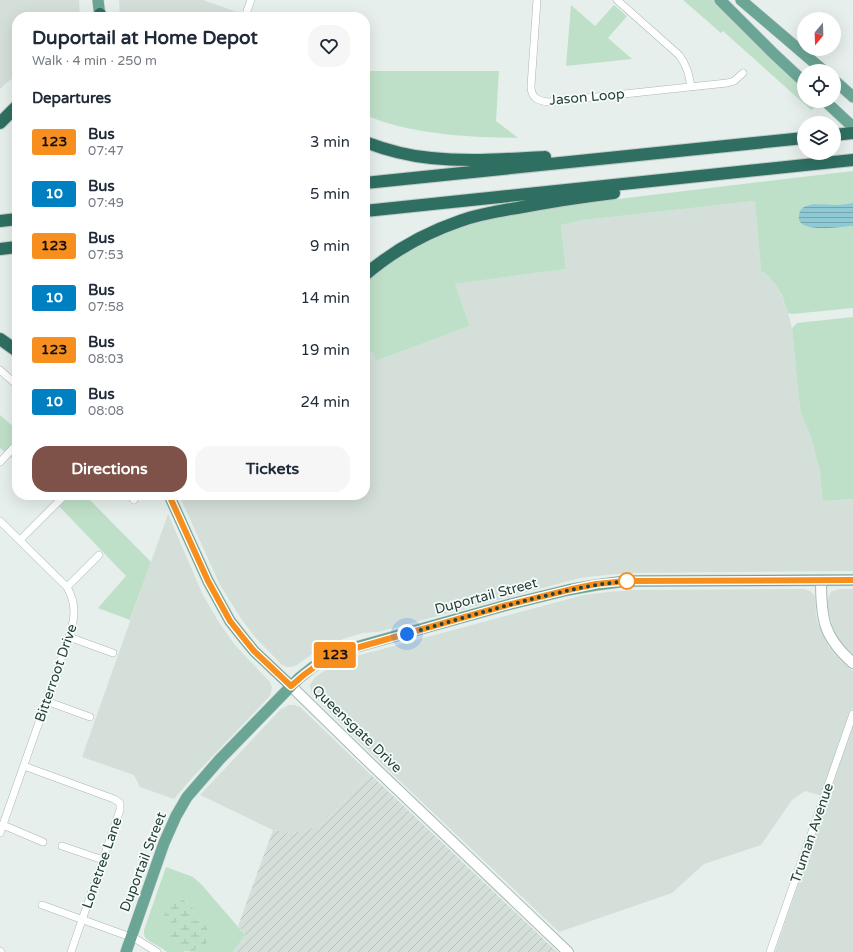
<!DOCTYPE html>
<html lang="en">
<head>
<meta charset="utf-8">
<style>
	:root { --surface:#fff; --page:#f6f6f7; --text:#1f2937; --muted:#747a83; --accent:#7f5249 }
	body { margin:0; font-family:"Varela Round",sans-serif; background:var(--page); color:var(--text); height:100vh; display:flex; flex-direction:column; font-size:15px; white-space:nowrap }
	* { box-sizing:border-box; margin:0 }
	p { font-size:13px; color:var(--muted) }
	.icon { flex:none; width:22px; height:22px; fill:none; stroke:currentColor; stroke-width:2; stroke-linecap:round; stroke-linejoin:round }
	.map { position:relative; flex:1; overflow:hidden }
	.panel { position:absolute; left:12px; top:12px; width:358px; height:488px; display:flex; flex-direction:column; background:var(--surface); border-radius:16px; box-shadow:0 4px 16px #0002 }
	.panel>* { flex:none }
	.badge { padding:0 8px; border-radius:3px; font-size:14px; line-height:26px }
	.needle { width:26px; rotate:199deg }
	.controls { position:absolute; left:797px; top:12px; display:grid; gap:8px }
	.controls a { display:grid; place-items:center; width:44px; height:44px; border-radius:50%; background:var(--surface); box-shadow:0 4px 16px #0002; font-size:20px }
	.you { position:absolute; width:20px; height:20px; margin:-10px; border:3px solid #fff; border-radius:50%; background:#1a73e8; box-shadow:0 0 0 6px #1a73e833 }
	.map>.badge { position:absolute; translate:-50% -50%; box-shadow:0 0 0 2px #fff }
	h2 { padding:0 20px; font-size:15px; line-height:36px }
	.round { display:grid; place-items:center; flex:none; width:42px; height:42px; border-radius:16px; background:var(--page) }
	.head { display:flex; align-items:center; justify-content:space-between; height:68px; padding:0 20px }
	h1 { font-size:19px; font-weight:800; line-height:30px }
	.primary-button { display:flex; gap:8px; margin-top:auto; padding:8px 20px }
	.primary-button a { flex:1; height:46px; border-radius:16px; background:var(--accent); color:#fff; font-size:16px; font-weight:800; line-height:46px; text-align:center }
	.primary-button a+a { background:var(--page); color:var(--text) }
	ul { padding:0; list-style:none }
	li { display:flex; align-items:center; gap:12px; height:52px; padding:0 20px }
	li div { flex:1 }
	li b { display:block; font-size:15px }
	li em { font-style:normal }
	li .badge { min-width:44px; font-weight:700; text-align:center }
	.map>svg:first-child { display:block }
	.built { fill:#d4dfda }
	.industrial { fill:url(#industrial-furrows) }
	.green { fill:#bfe0c8; fill-rule:evenodd }
	.wetland { fill:url(#wetland-marsh) }
	.water { fill:url(#water-rules) }
	.lines { fill:none; stroke-linecap:round; stroke-linejoin:round }
	.street-casing { stroke:#a8b8b2; stroke-width:8 }
	.secondary-casing { stroke:#a4bbb3; stroke-width:12 }
	.primary-casing { stroke:#c2cac8; stroke-width:12 }
	.highway-casing { stroke:#c2cac8; stroke-width:14 }
	.street { stroke:#fff; stroke-width:7 }
	.secondary { stroke:#fff; stroke-width:10 }
	.primary { stroke:#6aa596; stroke-width:11 }
	.highway { stroke:#2f6f62; stroke-width:12 }
	.line-casing { stroke:#fff; stroke-width:9 }
	.line { stroke:#f78f1e; stroke-width:6 }
	.walk { stroke:#24423a; stroke-width:4; stroke-dasharray:0 7.2 }
	.stop-dot { fill:#fff; stroke:#f78f1e; stroke-width:2 }
	.labels { text-anchor:middle; dominant-baseline:central; stroke-width:3.5; stroke-linejoin:round; paint-order:stroke }
	.street-label { font-size:14px; fill:#24423a; stroke:#f7fbf9 }
</style>
</head>
<body>
<div class="map">
<svg width="853" height="952" viewBox="0 0 853 952">
	<defs>
		<pattern id="industrial-furrows" width="10" height="10" patternUnits="userSpaceOnUse"><rect width="10" height="10" fill="#d4dfda"/><path d="M-1 1l2-2M0 10L10 0M9 11l2-2" fill="none" stroke="#b6c1bc"/></pattern>
		<pattern id="wetland-marsh" width="20" height="14" patternUnits="userSpaceOnUse"><rect width="20" height="14" fill="#bfe0c8"/><path d="M1 5h8M5 5V1M11 12h8M15 12V8" fill="none" stroke="#a4c1ad"/></pattern>
		<pattern id="water-rules" width="6" height="5" patternUnits="userSpaceOnUse"><rect width="6" height="5" fill="#8ec9d4"/><path d="M0 2.5h6" fill="none" stroke="#74a5ad"/></pattern>
	</defs>
	<rect width="100%" height="100%" fill="#e6efeb"/>
	<path class="built" d="M0,0H79L80,17H17V75L6,83L0,89Z
		M119,0H203L251,17H120Z
		M755,201L761,271L770,278L778,288L782,296L786,309L788,313L792,328L799,401L801,413L811,437L820,472L822,497L827,501L853,499V571L631,573L606,575L580,578L378,632L363,633L349,637L327,645L315,652L297,665L291,667H287L282,665L255,637L242,620L220,585L179,495H365V355L373,352L376,361L470,326L455,284L566,269L561,225L584,220Z
		M168,514L202,593L218,621L235,645L248,659L268,680L270,682L272,688L270,695L267,699L192,778L174,799L140,787L134,775L82,757Z
		M804,589L810,591L815,596L816,614L818,623L824,637L829,647L840,660L853,671V707L822,796L805,791L792,800L761,845L704,864L672,893L559,932L382,764L314,696L311,691L310,685L312,682L315,677L332,666L349,658L584,595L608,592L634,590Z
		M839,589H853V655L847,650L839,639L834,631L828,610V598L831,592L833,591Z
		M289,705H294L300,707L370,774L323,823L308,830L291,833L273,830L200,795L281,709Z
		M853,725V952H775Z"/>
	<path class="industrial" d="M370,774L557,952H233L245,935L238,926L273,830L291,833L308,830L323,823Z"/>
	<path class="green" d="M683,0H714L751,37L804,87V101H818L822,104L811,110L723,31L721,33Z
		M571,5L595,26L614,5L627,16L608,38L632,59L566,66Z
		M365,71H499L496,121L518,138C467,137 413,135 365,115Z
		M853,171V308L792,314L788,313C785,307 784,301 782,295C777,286 770,276 761,271L755,201L584,220L561,225L566,269L455,284L470,326L376,361L373,352L365,355V282L391,261L415,245L445,233L477,222L519,212L568,205Z
		M853,317V499L827,501L823,500L822,497L820,472L811,437L801,413L799,401L792,328L797,323Z
		M0,415L17,430V463L0,448Z
		M50,495H85L151,562L130,620L98,608L126,576L55,502Z
		M166,867L193,877L202,885L245,935L233,952H192L199,946L206,944L178,947L185,952H167C162,947 148,942 145,937C144,935 144,931 144,930ZM180,897L193,908L194,915L183,919Z"/>
	<path class="wetland" d="M174,897H180L193,908L194,916L183,919L172,924L166,923L163,920L165,913Z
		M199,920L202,921L208,930L206,944L202,947L199,946L192,952L183,951L167,939L166,935L169,929L181,924Z"/>
	<path class="water" d="M853,203V226C843,226 795,235 799,215C800,210 802,207 807,206C814,203 826,205 834,205C841,205 847,204 853,203Z"/>
	<g class="lines">
		<g class="street-casing">
			<path id="street" d="M537,0L531,86C531,98 538,101 549,102L727,83L734,81L743,73
				M617,0L679,55C687,65 689,75 691,87
				M247,11L251,0
				M0,370L17,385
				M0,462L17,444
				M129,495L134,500
				M0,521L67,587C77,605 75,618 69,637L0,833
				M20,540L65,495
				M67,587L99,555
				M69,637L113,653
				M46,701L90,717
				M24,766L114,799L120,803V810L71,952
				M3,825L43,842
				M62,846L103,860
				M42,905L136,939L157,952
				M0,951L1,952
				M770,952L853,714"/>
		</g>
		<g class="secondary-casing">
			<path id="secondary" d="M821,580C821,618 823,637 853,663
				M291,686L373,766L568,952"/>
		</g>
		<g class="primary-casing">
			<path id="primary" d="M98,0L100,17
				M720,0L773,53L804,82
				M741,0L824,71
				M834,80L853,97
				M825,101L853,127
				M169,495L208,581L230,621L241,635L254,651L291,686
				M126,952L164,843L176,816L187,797L220,759L299,678L313,667L327,658L340,652L356,647L507,605L568,590L596,585L627,581L853,580"/>
		</g>
		<g class="highway-casing">
			<path id="highway" d="M100,14L101,17
				M0,123L17,106
				M834,135L853,133
				M365,142C386,150 408,156 431,158C468,162 507,159 545,157
				M365,183L804,138
				M365,211L853,160
				M0,221L17,219
				M0,249L17,247
				M365,275C393,251 425,233 460,221C479,214 498,211 517,208C549,202 581,197 614,193
				M0,339L17,351"/>
		</g>
		<use href="#street" class="street"/>
		<use href="#secondary" class="secondary"/>
		<use href="#primary" class="primary"/>
		<use href="#highway" class="highway"/>
	</g>
	<g class="lines">
		<g class="line-casing">
			<path id="line" d="M169,495L208,581L230,621L241,635L254,651L291,686C306,672 322,660 342,652L507,605L572,589L596,584L627,581L853,580"/>
		</g>
		<use href="#line" class="line"/>
		<path class="walk" d="M407,634C466,617 525,599 585,587C599,584 613,583 627,581"/>
	</g>
	<circle class="stop-dot" cx="627" cy="581" r="8"/>
	<g class="labels">
		<g class="street-label">
			<text transform="translate(587 97) rotate(-5)">Jason Loop</text>
			<text transform="translate(486 596) rotate(-15)">Duportail Street</text>
			<text transform="translate(56 673) rotate(-71)">Bitterroot Drive</text>
			<text transform="translate(357 729) rotate(44)">Queensgate Drive</text>
			<text transform="translate(812 833) rotate(-71)">Truman Avenue</text>
			<text transform="translate(143 862) rotate(-69)">Duportail Street</text>
			<text transform="translate(102 863) rotate(-71)">Lonetree Lane</text>
		</g>
	</g>
</svg>
<div class="controls">
<a><svg class="needle" viewBox="-14 -14 28 28"><path d="M0-13l5 13h-10z" fill="#e53935"/><path d="M0 13l5-13h-10z" fill="#747a83"/></svg></a>
<a><svg class="icon" aria-label="locate" viewBox="0 0 24 24"><circle cx="12" cy="12" r="6"/><path d="M12 2v4M12 18v4M2 12h4M18 12h4"/></svg></a>
<a><svg class="icon" aria-label="layers" viewBox="0 0 24 24"><path d="M12 4l9 5-9 5-9-5zM3 14l9 5 9-5"/></svg></a>
</div>
<div class="you" style="left:407px;top:634px"></div>
<b class="badge" style="left:335px;top:655px;background:#f78f1e;color:#111">123</b>
<section class="panel">
<div class="head"><div><h1>Duportail at Home Depot</h1><p>Walk · 4 min · 250 m</p></div><a class="round"><svg class="icon" aria-label="heart" viewBox="0 0 24 24"><path d="M12 20l-8-8c-3-5 5-10 8-4 3-6 11-1 8 4z"/></svg></a></div>
<h2>Departures</h2>
<ul>
<li><span class="badge" style="background:#f78f1e;color:#111">123</span><div><b>Bus</b><p>07:47</p></div><em>3 min</em></li>
<li><span class="badge" style="background:#0080c0;color:#fff">10</span><div><b>Bus</b><p>07:49</p></div><em>5 min</em></li>
<li><span class="badge" style="background:#f78f1e;color:#111">123</span><div><b>Bus</b><p>07:53</p></div><em>9 min</em></li>
<li><span class="badge" style="background:#0080c0;color:#fff">10</span><div><b>Bus</b><p>07:58</p></div><em>14 min</em></li>
<li><span class="badge" style="background:#f78f1e;color:#111">123</span><div><b>Bus</b><p>08:03</p></div><em>19 min</em></li>
<li><span class="badge" style="background:#0080c0;color:#fff">10</span><div><b>Bus</b><p>08:08</p></div><em>24 min</em></li>
</ul>
<div class="primary-button"><a>Directions</a><a>Tickets</a></div>
</section>
</div>
</body>
</html>
